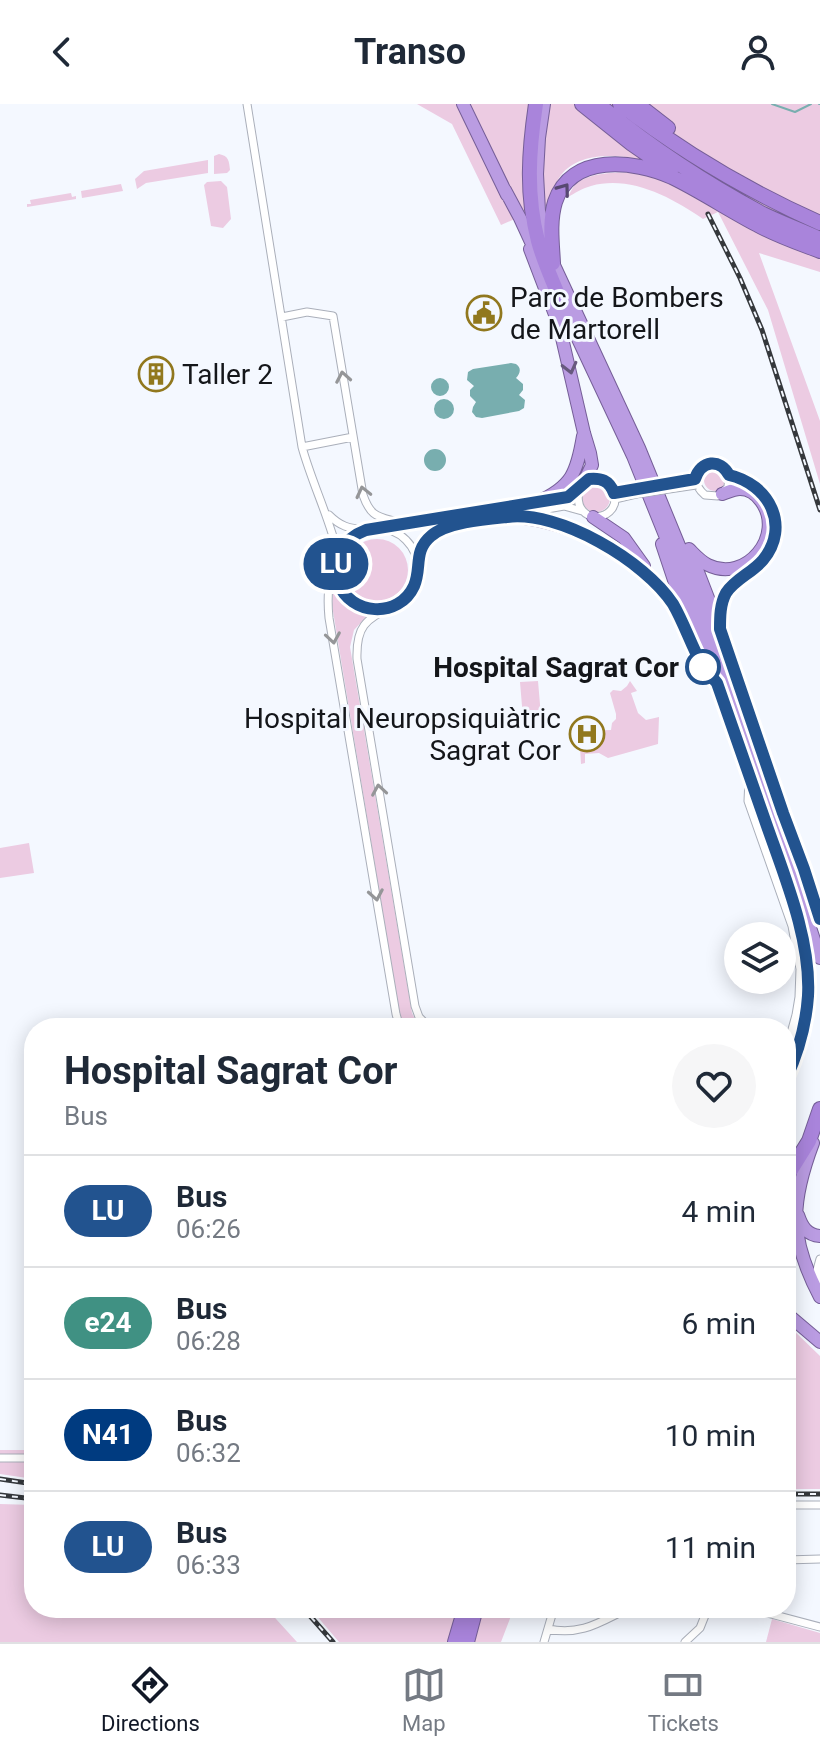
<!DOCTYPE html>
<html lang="en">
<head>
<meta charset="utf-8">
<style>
	:root { --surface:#fff; --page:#f6f6f7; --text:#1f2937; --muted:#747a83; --line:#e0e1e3; --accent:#111827 }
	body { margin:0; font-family:Roboto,sans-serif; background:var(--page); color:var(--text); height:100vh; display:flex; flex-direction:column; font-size:30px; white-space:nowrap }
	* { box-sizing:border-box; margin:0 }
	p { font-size:26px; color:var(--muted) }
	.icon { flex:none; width:44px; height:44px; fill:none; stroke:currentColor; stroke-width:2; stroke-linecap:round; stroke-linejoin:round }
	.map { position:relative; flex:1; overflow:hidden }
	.details { position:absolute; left:24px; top:914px; width:772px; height:600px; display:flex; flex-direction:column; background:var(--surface); border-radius:32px; box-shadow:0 4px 20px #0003 }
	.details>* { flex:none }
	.badge { padding:0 16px; border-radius:26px; font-size:28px; line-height:52px }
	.controls { position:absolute; left:724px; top:818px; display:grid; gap:16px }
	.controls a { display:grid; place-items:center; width:72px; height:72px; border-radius:50%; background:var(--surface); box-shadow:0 4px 20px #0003; font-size:40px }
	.map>.badge { position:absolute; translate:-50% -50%; box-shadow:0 0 0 4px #fff }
	.round { display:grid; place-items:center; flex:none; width:84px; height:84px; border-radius:42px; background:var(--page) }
	.summary { display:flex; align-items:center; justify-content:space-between; height:136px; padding:0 40px }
	h1 { font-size:38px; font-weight:700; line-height:60px }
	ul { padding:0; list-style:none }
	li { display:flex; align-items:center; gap:24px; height:112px; padding:0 40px; border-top:2px solid var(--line) }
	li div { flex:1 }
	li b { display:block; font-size:30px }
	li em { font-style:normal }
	li .badge { min-width:88px; font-weight:700; text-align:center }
	header { display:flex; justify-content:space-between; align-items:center; height:104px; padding:0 40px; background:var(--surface); font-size:36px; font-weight:700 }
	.tabs { display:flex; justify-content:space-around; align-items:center; height:112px; border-top:2px solid var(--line); background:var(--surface); font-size:22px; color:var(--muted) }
	.tabs a { display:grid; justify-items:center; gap:4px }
	.tabs .selected { color:var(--accent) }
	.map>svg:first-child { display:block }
	.green { fill:#eccbe2 }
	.water { fill:#78aeaf }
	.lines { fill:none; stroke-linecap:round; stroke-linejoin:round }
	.stream { stroke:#78aeaf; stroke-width:2 }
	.minor-casing { stroke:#aaafba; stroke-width:9 }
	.trunk-casing { stroke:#755e97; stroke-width:14 }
	.motorway-casing { stroke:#755e97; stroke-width:16 }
	.minor { stroke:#fff; stroke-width:7 }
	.trunk { stroke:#ba9ce2; stroke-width:12 }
	.motorway { stroke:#a984db; stroke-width:14 }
	.rail-casing { stroke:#35383c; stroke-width:5 }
	.rail { stroke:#f4f8ff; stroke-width:2; stroke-dasharray:6; stroke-linecap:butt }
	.minor-bridge-casing { stroke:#aaafba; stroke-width:9; stroke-linecap:butt }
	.minor-bridge { stroke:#fff; stroke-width:7 }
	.oneway { stroke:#574871 }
	.oneway2 { stroke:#67597e }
	.oneway3 { stroke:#959698 }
	.line-casing { stroke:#fff; stroke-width:18 }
	.line { stroke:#22538f; stroke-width:12 }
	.stop-dot { fill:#fff; stroke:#22538f; stroke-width:4 }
	.labels { text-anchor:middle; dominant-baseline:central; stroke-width:6; stroke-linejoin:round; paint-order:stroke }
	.poi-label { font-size:28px; fill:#14161a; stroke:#f4f8ff; text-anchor:start }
	.stop-label { font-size:28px; font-weight:bold; fill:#14161a; stroke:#f4f8ff; text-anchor:end }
</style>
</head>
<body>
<header><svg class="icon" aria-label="back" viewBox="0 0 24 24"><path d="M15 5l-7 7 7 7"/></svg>Transo<svg class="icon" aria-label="person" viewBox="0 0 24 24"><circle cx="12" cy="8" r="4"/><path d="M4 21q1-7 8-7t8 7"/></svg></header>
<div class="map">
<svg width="820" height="1538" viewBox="0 0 820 1538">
	<rect width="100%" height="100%" fill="#f4f8ff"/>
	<path class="green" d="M417,0H820V168L759,149L820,317V380L768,206L718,108L703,115C671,93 630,71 591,82C583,84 575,89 568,93C570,89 572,84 575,81C589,67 623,68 642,69L645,57C619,50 580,47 561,71C555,79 551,92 547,101L501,121L452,20Z
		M219,50C229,52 229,57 230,66L227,69L214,70V52Z
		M208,56V69L146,79L137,85L135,75L144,67Z
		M221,77L227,83L231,115L223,124L211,122L204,81L207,78Z
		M121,80L123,87L82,94L81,87Z
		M71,89L72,93L76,92V95L27,103V100H31L30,96Z
		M704 376a11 11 0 1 1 22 0a11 11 0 1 1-22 0Z
		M582 394a14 14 0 1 1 28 0a14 14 0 1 1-28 0Z
		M346 466a31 31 0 1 1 62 0a31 31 0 1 1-62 0Z
		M333,484C341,499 349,508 367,512L354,526L350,543L412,909L418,921L412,924H407L400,913L332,501Z
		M538,577L541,612L523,614L520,578Z
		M630,577L637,587L631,589L638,609L646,616L659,613L658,640L608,654L599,649L585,650V659L581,660L579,627L611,626L612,619L616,615V610L610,589L613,586L621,587L627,582Z
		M29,739L34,769L0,774V744Z
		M786,1219L820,1252V1385H786Z
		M0,1346H34V1375L0,1370Z
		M0,1400L34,1401V1504H266L297,1538H0Z
		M310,1504H514L501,1538H339Z
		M772,1515L820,1529V1538H766Z"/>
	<path class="water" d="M511,259L516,260C522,264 520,270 516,274L523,280V286L519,291L525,296L524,304L519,307L482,314L476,313L472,308L473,303L476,298L470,292V286L474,282L467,276L468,268L473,265Z
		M431 283a9 9 0 1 1 18 0a9 9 0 1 1-18 0Z
		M434 305a10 10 0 1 1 20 0a10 10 0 1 1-20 0Z
		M424 356a11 11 0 1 1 22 0a11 11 0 1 1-22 0Z"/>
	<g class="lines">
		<path class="stream" d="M772,0L795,8L811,0
			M819,0H820"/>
		<g class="minor-casing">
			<path id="minor" d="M247,0L302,343C312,379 329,413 338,450
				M282,213L307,208L333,212L363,391C371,414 378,412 400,419
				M302,343L353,333
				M729,371L728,383L718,392L705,391C680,370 714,343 729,371C769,380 791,422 763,456C752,469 735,475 726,489C720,500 720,513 720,525L790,729
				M614,389L635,385
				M615,395L636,390
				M329,411C340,422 349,425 364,425
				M374,424L568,393C579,386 589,368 605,376C609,379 611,382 613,386C626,417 571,426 579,385
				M336 465a41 41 0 1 1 82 0a41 41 0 1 1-82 0Z
				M417,457C423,440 430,430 447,423L564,402L582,407
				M336,458C328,477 327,493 329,514L396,910L400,924
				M393,502C365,516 356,522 357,555L415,902L419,913L430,924
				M749,675L748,697L792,822L800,865L799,893L796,911L786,947
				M804,763L820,815
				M819,1181L817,1166L820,1155
				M0,1354H34
				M786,1401H820
				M786,1456L820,1455
				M748,1504L820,1523
				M548,1525C581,1532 600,1518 629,1504
				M544,1538L554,1504
				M685,1538L700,1524L708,1504"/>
		</g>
		<g class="trunk-casing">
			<path id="trunk" d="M463,0L507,91
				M544,0L539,34L537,70L539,107L553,159L639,344L680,444L769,699L820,854
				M505,86L520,114L537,151
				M530,145L559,221L584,329L590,349L592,361L584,378
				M556,188L633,352L677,461L781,759L798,819L807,863L808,892L800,938L786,975
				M537,398C572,383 577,368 583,332
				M511,412C572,419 640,447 673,502C687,525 694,552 711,573
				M593,413L624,434L644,462
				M662,440L684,506
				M689,445C695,451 700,457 708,461C746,480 786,431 761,397C756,390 749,385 740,385C734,385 728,388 722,390
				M691,450L720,525
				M790,729L800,769
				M813,1039C790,1100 789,1134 820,1193
				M798,1111C802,1123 807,1131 820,1132
				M786,1209L820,1238"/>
		</g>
		<g class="motorway-casing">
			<path id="motorway" d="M536,0C529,47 526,90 538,137C543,156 552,176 560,195
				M582,0L632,40L671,67
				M598,0C649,42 705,79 763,110C781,119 801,126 820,135
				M620,0C682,48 748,87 820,119
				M637,0L668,24
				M553,159C552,139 549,118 555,98C571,49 634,56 672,73C701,87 729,106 758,121C778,132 799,139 820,147
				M786,1074L809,1037L820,1005
				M455,1538L465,1504
				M467,1538L476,1504"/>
		</g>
		<use href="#minor" class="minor"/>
		<use href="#trunk" class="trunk"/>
		<use href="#motorway" class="motorway"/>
		<g class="rail-casing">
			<path id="rail" d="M708,110L740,174L762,226L820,406
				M0,1375L34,1380
				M786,1390H820
				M0,1391L34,1395
				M303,1504L333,1538"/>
		</g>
		<use href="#rail" class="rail"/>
		<g class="minor-bridge-casing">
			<path id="minor-bridge" d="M635,385L695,375
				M636,390L696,381"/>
		</g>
		<use href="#minor-bridge" class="minor-bridge"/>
	</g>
	<defs><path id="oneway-chevron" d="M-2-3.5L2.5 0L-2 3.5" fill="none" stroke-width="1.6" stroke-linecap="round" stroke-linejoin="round" transform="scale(2)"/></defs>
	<use class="oneway" href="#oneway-chevron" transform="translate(564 85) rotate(-54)"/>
	<use class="oneway2" href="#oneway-chevron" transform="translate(570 264) rotate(76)"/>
	<g class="oneway3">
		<use href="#oneway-chevron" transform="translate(343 273) rotate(-100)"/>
		<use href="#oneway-chevron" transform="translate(363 388) rotate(-103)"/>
		<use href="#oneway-chevron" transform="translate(333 534) rotate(81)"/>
		<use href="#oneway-chevron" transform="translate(379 686) rotate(-99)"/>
		<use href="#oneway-chevron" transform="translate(376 791) rotate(80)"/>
	</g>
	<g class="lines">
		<g class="line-casing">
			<path id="line" d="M786,975C798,949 806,921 808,892C811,837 786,776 768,725C751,676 734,628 717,579C712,573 706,568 702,561C691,541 684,519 673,500C645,457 559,406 507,413C486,415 447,418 431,432C413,447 422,464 414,482C399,515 350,512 338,478C330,454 345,434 366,426L568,393L589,375C601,374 609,376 614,389L695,375C701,356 720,354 729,371C769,380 791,422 763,456C752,469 735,475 726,489C720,500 720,513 720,525L783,709L804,765L820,815"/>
		</g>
		<use href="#line" class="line"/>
	</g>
	<defs>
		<g id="civic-ring" transform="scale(1.8)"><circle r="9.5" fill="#f4f8ff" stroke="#91781e" stroke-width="1.5"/><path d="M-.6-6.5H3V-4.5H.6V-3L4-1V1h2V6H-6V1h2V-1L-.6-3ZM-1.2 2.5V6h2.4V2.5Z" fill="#91781e"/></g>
		<g id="building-ring" transform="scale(1.8)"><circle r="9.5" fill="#f4f8ff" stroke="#91781e" stroke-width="1.5"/><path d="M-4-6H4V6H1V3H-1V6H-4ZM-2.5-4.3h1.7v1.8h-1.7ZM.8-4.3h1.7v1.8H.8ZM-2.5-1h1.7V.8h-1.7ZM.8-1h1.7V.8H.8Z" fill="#91781e"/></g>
		<g id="hospital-ring" transform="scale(1.8)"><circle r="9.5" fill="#f4f8ff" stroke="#91781e" stroke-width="1.5"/><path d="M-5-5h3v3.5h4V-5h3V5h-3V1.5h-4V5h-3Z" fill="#91781e"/></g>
	</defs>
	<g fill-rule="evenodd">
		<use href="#civic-ring" x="484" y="209"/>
		<use href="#building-ring" x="156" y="270"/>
		<use href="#hospital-ring" x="587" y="630"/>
	</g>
	<circle class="stop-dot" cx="703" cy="563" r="16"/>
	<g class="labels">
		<g class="poi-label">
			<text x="510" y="193">Parc de Bombers<tspan x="510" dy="32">de Martorell</tspan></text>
			<text x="182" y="270">Taller 2</text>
			<text x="561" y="614" text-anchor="end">Hospital Neuropsiquiàtric<tspan x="561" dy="32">Sagrat Cor</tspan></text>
		</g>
		<g class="stop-label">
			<text x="679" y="563">Hospital Sagrat Cor</text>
		</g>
	</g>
</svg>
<div class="controls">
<a><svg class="icon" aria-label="layers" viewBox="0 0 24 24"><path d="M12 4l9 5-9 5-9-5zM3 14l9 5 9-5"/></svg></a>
</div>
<b class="badge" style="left:336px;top:460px;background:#22538f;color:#fff">LU</b>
<section class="details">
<div class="summary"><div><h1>Hospital Sagrat Cor</h1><p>Bus</p></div><a class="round"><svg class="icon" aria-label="heart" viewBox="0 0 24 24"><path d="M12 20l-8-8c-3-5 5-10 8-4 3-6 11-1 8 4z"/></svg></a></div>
<ul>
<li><span class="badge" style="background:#22538f;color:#fff">LU</span><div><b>Bus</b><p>06:26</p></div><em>4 min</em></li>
<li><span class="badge" style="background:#409183;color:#fff">e24</span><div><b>Bus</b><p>06:28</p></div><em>6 min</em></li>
<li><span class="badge" style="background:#003b80;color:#fff">N41</span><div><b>Bus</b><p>06:32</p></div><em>10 min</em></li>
<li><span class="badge" style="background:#22538f;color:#fff">LU</span><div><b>Bus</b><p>06:33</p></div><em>11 min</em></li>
</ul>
</section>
</div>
<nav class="tabs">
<a class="selected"><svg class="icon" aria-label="directions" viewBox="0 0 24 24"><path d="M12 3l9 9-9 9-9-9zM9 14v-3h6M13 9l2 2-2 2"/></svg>Directions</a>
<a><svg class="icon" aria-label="map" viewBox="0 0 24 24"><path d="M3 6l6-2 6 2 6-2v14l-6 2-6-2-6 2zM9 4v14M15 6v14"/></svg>Map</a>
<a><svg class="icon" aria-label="tickets" viewBox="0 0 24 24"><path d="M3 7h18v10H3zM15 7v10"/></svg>Tickets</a>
</nav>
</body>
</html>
